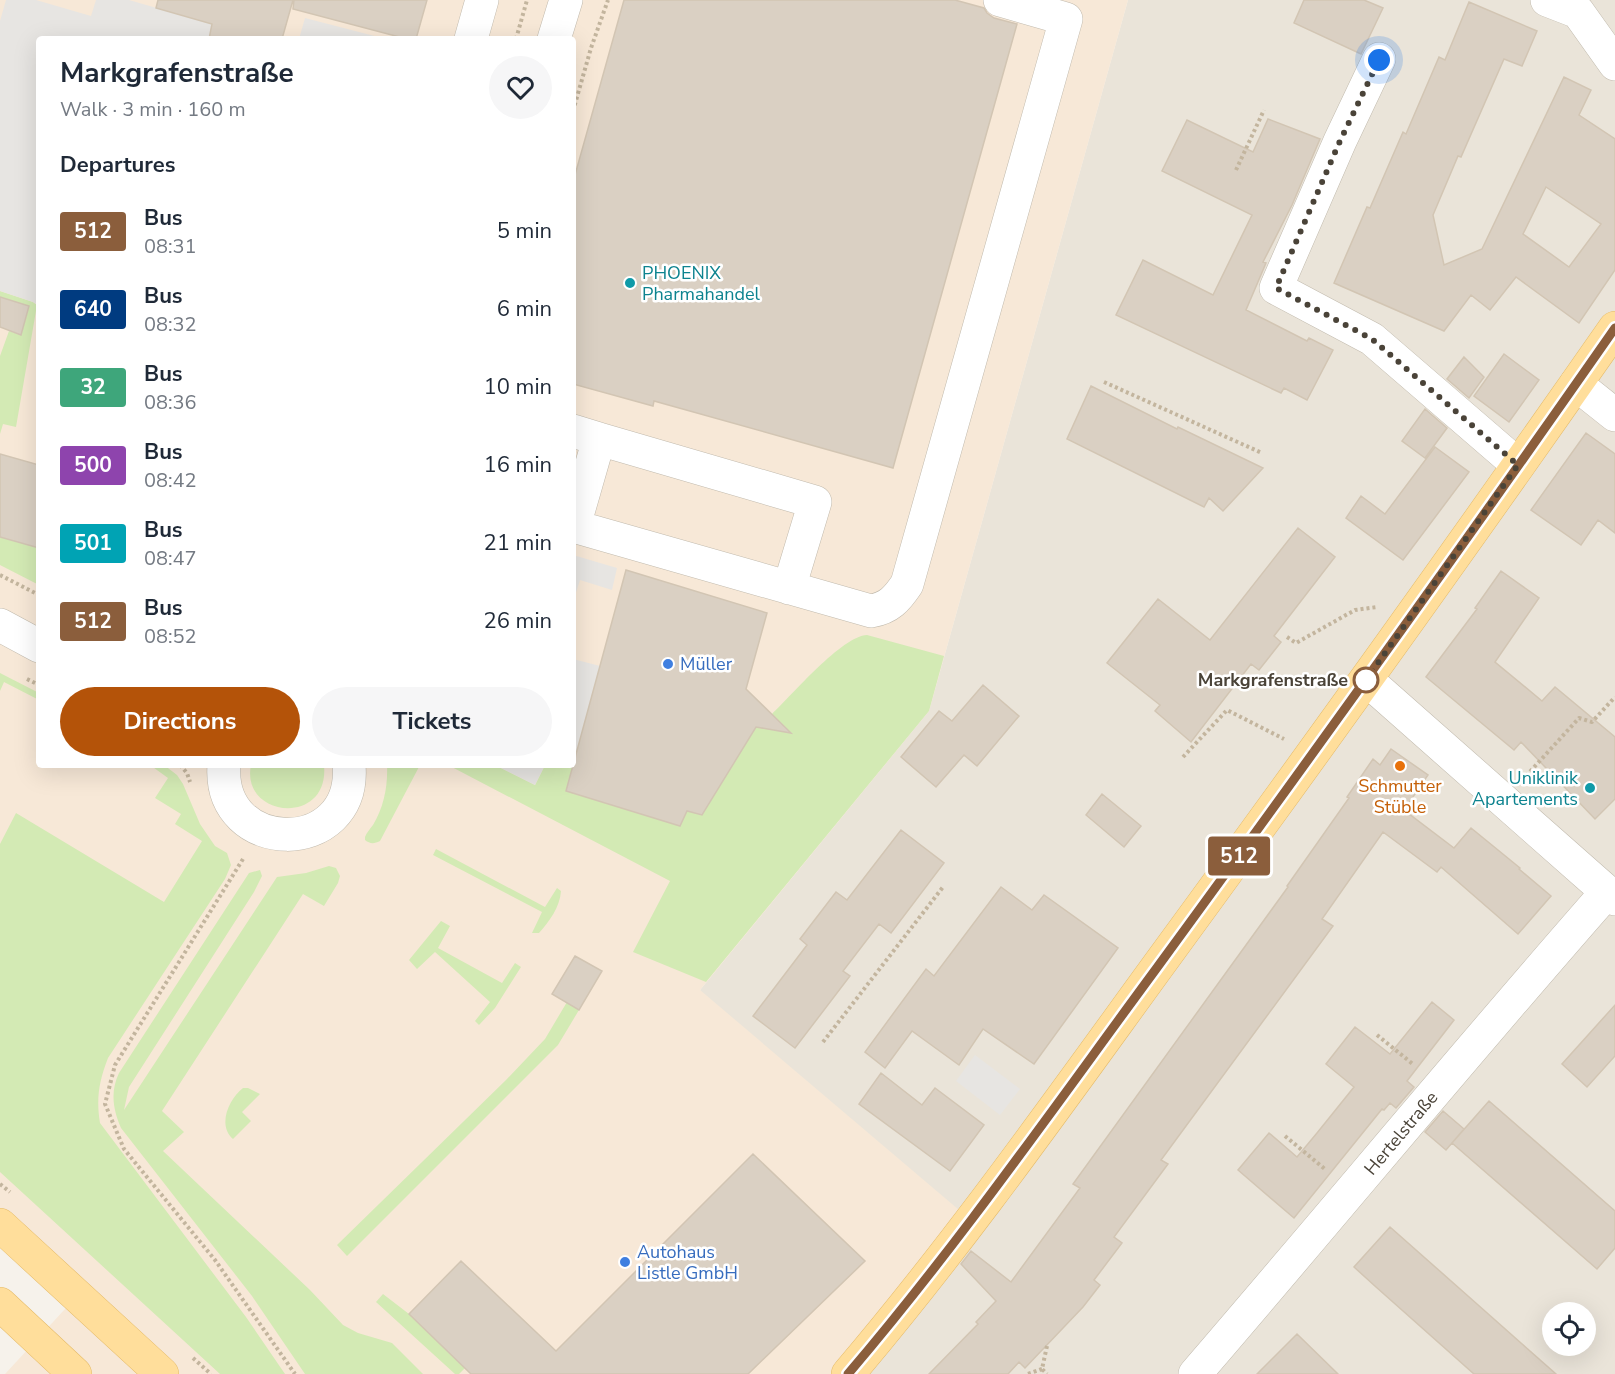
<!DOCTYPE html>
<html lang="en">
<head>
<meta charset="utf-8">
<style>
	:root { --surface:#fff; --page:#f6f6f7; --text:#1f2937; --muted:#747a83; --accent:#b45309 }
	body { margin:0; font-family:"Nunito Sans",sans-serif; background:var(--page); color:var(--text); height:100vh; display:flex; flex-direction:column; font-size:22px; white-space:nowrap }
	* { box-sizing:border-box; margin:0 }
	p { font-size:20px; color:var(--muted) }
	.icon { flex:none; width:33px; height:33px; fill:none; stroke:currentColor; stroke-width:2; stroke-linecap:round; stroke-linejoin:round }
	.map { position:relative; flex:1; overflow:hidden }
	.side { position:absolute; left:36px; top:36px; width:540px; height:732px; display:flex; flex-direction:column; background:var(--surface); border-radius:6px; box-shadow:0 6px 24px #0002 }
	.side>* { flex:none }
	.badge { padding:0 12px; border-radius:4px; font-size:21px; line-height:39px }
	.fabs { position:absolute; left:1542px; top:1302px; display:grid; gap:12px }
	.fabs a { display:grid; place-items:center; width:54px; height:54px; border-radius:50%; background:var(--surface); box-shadow:0 6px 24px #0002; font-size:30px }
	.you { position:absolute; width:30px; height:30px; margin:-15px; border:4px solid #fff; border-radius:50%; background:#1a73e8; box-shadow:0 0 0 9px #1a73e833 }
	.map>.badge { position:absolute; translate:-50% -50%; box-shadow:0 0 0 3px #fff }
	h2 { padding:0 24px; font-size:22px; line-height:54px }
	.round { display:grid; place-items:center; flex:none; width:63px; height:63px; border-radius:32px; background:var(--page) }
	.head { display:flex; align-items:center; justify-content:space-between; height:102px; padding:0 24px }
	h1 { font-size:28px; font-weight:700; line-height:45px }
	.primary-button { display:flex; gap:12px; margin-top:auto; padding:12px 24px }
	.primary-button a { flex:1; height:69px; border-radius:36px; background:var(--accent); color:#fff; font-size:24px; font-weight:700; line-height:69px; text-align:center }
	.primary-button a+a { background:var(--page); color:var(--text) }
	ul { padding:0; list-style:none }
	li { display:flex; align-items:center; gap:18px; height:78px; padding:0 24px }
	li div { flex:1 }
	li b { display:block; font-size:22px }
	li em { font-style:normal }
	li .badge { min-width:66px; font-weight:700; text-align:center }
	.map>svg:first-child { display:block }
	.residential { fill:#eae4d9; fill-rule:evenodd }
	.commercial { fill:#f7e8d7; fill-rule:evenodd }
	.green { fill:#d3eab4 }
	.parking { fill:#e7e5e2 }
	.building { fill:#dad0c3; stroke:#d2c5b3; stroke-width:1.5; fill-rule:evenodd }
	.lines { fill:none; stroke-linecap:round; stroke-linejoin:round }
	.minor-casing { stroke:#c1baad; stroke-width:34 }
	.major-casing { stroke:#e5bb69; stroke-width:34 }
	.path { stroke:#c3b59e; stroke-width:4; stroke-dasharray:3 3; stroke-linecap:butt }
	.minor { stroke:#fff; stroke-width:33 }
	.major { stroke:#ffde9b; stroke-width:33 }
	.line-casing { stroke:#fff; stroke-width:14 }
	.line { stroke:#8b5e3c; stroke-width:9 }
	.walk { stroke:#4a4338; stroke-width:6; stroke-dasharray:0 10.8 }
	.culture-dot { fill:#0f9aa8; stroke:#fff; stroke-width:2 }
	.shop-dot { fill:#3f7fe0; stroke:#fff; stroke-width:2 }
	.stop-dot { fill:#fff; stroke:#8b5e3c; stroke-width:3 }
	.food-dot { fill:#e8710a; stroke:#fff; stroke-width:2 }
	.labels { text-anchor:middle; dominant-baseline:central; stroke-width:5; stroke-linejoin:round; paint-order:stroke }
	.culture-label { font-size:18px; fill:#0d838f; stroke:#fff; text-anchor:start }
	.shop-label { font-size:18px; fill:#366cbe; stroke:#fff; text-anchor:start }
	.stop-label { font-size:18px; font-weight:bold; fill:#4a4338; stroke:#fff; text-anchor:end }
	.food-label { font-size:18px; fill:#c56008; stroke:#fff }
	.street-label { font-size:18px; fill:#4a4338; stroke:#fff }
</style>
</head>
<body>
<div class="map">
<svg width="1615" height="1374" viewBox="0 0 1615 1374">
	<rect width="100%" height="100%" fill="#f6f2eb"/>
	<path class="residential" d="M1128,0H1615V1374H848L700,990L929,711ZM1552,1312H1586V1346H1552Z"/>
	<path class="commercial" d="M0,0H1128L929,711L700,990L972,1221L848,1374H5L77,1296L0,1225ZM39,39H573V765H39Z"/>
	<path class="green" d="M0,291L33,302L37,305L16,427L3,424L0,434V356L9,331L21,335L29,307L0,297Z
		M0,537L39,548V585L0,565Z
		M867,635L944,656L929,711L706,982L633,952L670,881L448,765H495L535,785L545,765H573L574,763L680,826L687,811L756,727L770,729L778,720L772,714C792,695 842,636 867,635Z
		M0,673L39,693V700L4,682L0,691Z
		M150,765H164L177,775L183,784L200,824L215,846L227,853L231,865L225,879L108,1058C99,1081 96,1099 100,1123L246,1317L285,1374H220L0,1172V844L16,813L164,902L202,841L175,824L181,814L155,798L168,778Z
		M251,765H324C330,827 240,818 251,765Z
		M387,765H420L380,841C374,844 370,844 365,840V837C367,832 370,829 373,825C384,807 388,785 387,765Z
		M436,849L545,907L557,888L561,891C560,907 549,922 539,933H532L542,912L433,855Z
		M329,866L336,868L340,876L338,883L324,906L303,894L162,1111L184,1132L163,1151L310,1290L343,1325L358,1333L392,1343L423,1374H305L252,1296L121,1128C113,1109 110,1092 119,1073L249,873L260,870L262,876L254,892L129,1087L124,1110L277,877L306,873Z
		M441,921L450,926L438,948L502,983L515,963L521,967L495,1008L479,1025L475,1021L490,1002L435,952L417,969L409,960Z
		M567,1002L579,1010L558,1045L347,1256L337,1245L506,1080L545,1039Z
		M243,1088H248L260,1094L242,1112L251,1121L233,1139C217,1125 229,1099 243,1088Z
		M383,1294L409,1314L465,1368L459,1374H455L376,1302Z"/>
	<path class="parking" d="M6,0H36L91,16L96,0H129L212,24L209,39H39V306L33,302L0,291V21Z
		M305,18L386,39H299Z
		M573,555L617,568L612,590L580,580L573,602Z
		M573,659L600,666L574,763H573Z
		M495,765H545L535,785Z
		M975,1055L1020,1089L1000,1115L956,1081Z"/>
	<path class="building" d="M158,0H293L282,39H209L212,24L156,8Z
		M294,0H427L416,39H407L293,9Z
		M624,0H955L984,8L987,13L994,18L1017,24L893,468L654,401L653,406L573,384V182Z
		M1304,0H1364L1383,8L1361,54L1294,23Z
		M1469,2L1537,31L1522,66L1504,59L1461,157L1458,156L1433,215L1444,265L1482,249L1564,77L1591,90L1579,115L1615,139V270L1579,323L1516,277L1490,310L1471,295L1444,331L1334,283L1367,207L1370,208L1403,132L1406,134L1439,57L1445,60ZM1546,187L1601,224L1569,267L1523,234Z
		M1268,119L1320,139L1292,205L1263,262L1266,263L1246,310L1307,341L1309,338L1333,350L1307,400L1284,388L1281,393L1116,315L1143,260L1213,295L1252,215L1162,171L1187,120L1253,152Z
		M0,297L29,306L21,335L0,327Z
		M1504,354L1539,380L1509,422L1474,396Z
		M1464,357L1484,377L1469,398L1447,379Z
		M1091,386L1177,429L1178,427L1263,468L1223,511L1209,498L1204,507L1067,439Z
		M1425,409L1447,428L1425,458L1402,441Z
		M1586,433L1615,454V533L1598,520L1581,545L1531,510Z
		M1435,447L1469,472L1403,560L1346,518L1361,496L1385,514Z
		M0,454L39,465V548L0,537Z
		M1298,528L1335,557L1274,636L1281,642L1259,670L1251,664L1191,742L1155,711L1160,705L1107,663L1158,599L1210,640Z
		M626,570L767,613L746,689L791,733L756,727L702,815L687,811L680,826L566,791Z
		M1501,571L1539,598L1495,662L1542,701L1555,687L1615,737V799L1595,819L1521,742L1514,750L1426,677L1477,609L1475,608Z
		M983,685L1019,716L977,766L964,755L936,787L901,757L939,711L952,721Z
		M1391,749L1428,775L1404,810L1454,848L1471,828L1520,868L1519,869L1551,896L1518,934L1441,867L1437,872L1383,832L1322,919L1333,926L1161,1160L1168,1164L1114,1237L1122,1243L1094,1280L1100,1285L1083,1307L1025,1368L1019,1362L1008,1374H929L978,1324L976,1322L996,1301L961,1264L971,1251L1011,1282L1080,1188L1073,1184L1288,887L1287,886L1349,798L1347,797L1373,759L1380,765Z
		M1102,794L1141,826L1124,847L1086,815Z
		M901,830L944,863L891,933L879,924L843,971L850,976L795,1048L753,1016L807,945L800,939L836,892L847,900Z
		M1001,887L1032,910L1044,895L1118,948L1034,1064L983,1029L959,1065L912,1031L885,1068L865,1052L926,969L934,976Z
		M575,956L602,971L579,1010L552,994Z
		M1432,1002L1454,1020L1407,1081L1414,1087L1396,1108L1390,1103L1384,1110L1382,1109L1294,1218L1238,1170L1269,1133L1297,1157L1317,1133L1354,1087L1326,1064L1355,1027L1390,1054Z
		M1615,1005V1056L1587,1087L1562,1064Z
		M881,1073L922,1105L935,1088L984,1125L950,1171L859,1104Z
		M1489,1101L1615,1211V1248L1597,1269L1452,1143Z
		M1443,1111L1464,1129L1446,1150L1425,1132Z
		M753,1154L865,1261L748,1374H471L409,1314L461,1261L556,1351Z
		M1390,1227L1477,1304L1556,1374H1474L1376,1287L1354,1267Z
		M1297,1334L1338,1374H1257Z"/>
	<g class="lines">
		<g class="minor-casing">
			<path id="minor" d="M1547,0L1578,12L1615,64
				M471,39L482,0
				M554,39L566,0
				M1379,59L1340,141L1276,288L1372,339L1518,465
				M1576,384L1615,415
				M573,431L599,439
				M573,526L871,611C889,608 897,599 907,584L1066,19L1000,0
				M574,526L599,439L815,502L789,588
				M0,625L39,646
				M1367,680L1615,899
				M224,765C217,857 357,858 349,765
				M1195,1374C1333,1214 1467,1051 1607,892"/>
		</g>
		<g class="major-casing">
			<path id="major" d="M0,1225L162,1374
				M0,1304L75,1374
				M848,1374C961,1241 1061,1099 1163,959C1316,750 1467,540 1615,328"/>
		</g>
		<path class="path" d="M516,39L527,0
			M573,111L591,48L608,0
			M1236,170L1264,110
			M1104,382L1262,453
			M0,575L39,595
			M1287,637L1296,643L1355,610L1377,607
			M27,679L39,685
			M1183,757L1227,710L1284,739
			M180,765L187,773L190,782
			M1526,776L1579,718L1592,722L1615,697
			M243,859L115,1065L105,1104L124,1149L215,1260L295,1374
			M1377,1035L1414,1065
			M823,1042L943,887
			M1285,1136L1326,1170
			M0,1184L10,1192
			M1047,1346L1042,1369L1047,1374
			M193,1358L211,1374
			M1028,1374L1042,1369"/>
		<use href="#minor" class="minor"/>
		<use href="#major" class="major"/>
	</g>
	<g class="lines">
		<g class="line-casing">
			<path id="line" d="M848,1374C958,1245 1055,1106 1156,969C1311,757 1465,543 1615,328"/>
		</g>
		<use href="#line" class="line"/>
		<path class="walk" d="M1366,680L1518,465L1372,339L1276,288L1340,141L1379,60"/>
	</g>
	<g class="culture-dot">
		<circle cx="630" cy="283" r="6"/>
		<circle cx="1590" cy="788" r="6"/>
	</g>
	<g class="shop-dot">
		<circle cx="668" cy="664" r="6"/>
		<circle cx="625" cy="1262" r="6"/>
	</g>
	<circle class="stop-dot" cx="1366" cy="680" r="12"/>
	<circle class="food-dot" cx="1400" cy="766" r="6"/>
	<g class="labels">
		<g class="culture-label">
			<text x="642" y="273">PHOENIX<tspan x="642" dy="21">Pharmahandel</tspan></text>
			<text x="1578" y="778" text-anchor="end">Uniklinik<tspan x="1578" dy="21">Apartements</tspan></text>
		</g>
		<g class="shop-label">
			<text x="680" y="664">Müller</text>
			<text x="637" y="1252">Autohaus<tspan x="637" dy="21">Listle GmbH</tspan></text>
		</g>
		<g class="stop-label">
			<text x="1348" y="680">Markgrafenstraße</text>
		</g>
		<g class="food-label">
			<text x="1400" y="786">Schmutter<tspan x="1400" dy="21">Stüble</tspan></text>
		</g>
		<g class="street-label">
			<text transform="translate(1401 1133) rotate(-50)">Hertelstraße</text>
		</g>
	</g>
</svg>
<div class="fabs">
<a><svg class="icon" aria-label="locate" viewBox="0 0 24 24"><circle cx="12" cy="12" r="6"/><path d="M12 2v4M12 18v4M2 12h4M18 12h4"/></svg></a>
</div>
<div class="you" style="left:1379px;top:60px"></div>
<b class="badge" style="left:1239px;top:856px;background:#8b5e3c;color:#fff">512</b>
<section class="side">
<div class="head"><div><h1>Markgrafenstraße</h1><p>Walk · 3 min · 160 m</p></div><a class="round"><svg class="icon" aria-label="heart" viewBox="0 0 24 24"><path d="M12 20l-8-8c-3-5 5-10 8-4 3-6 11-1 8 4z"/></svg></a></div>
<h2>Departures</h2>
<ul>
<li><span class="badge" style="background:#8b5e3c;color:#fff">512</span><div><b>Bus</b><p>08:31</p></div><em>5 min</em></li>
<li><span class="badge" style="background:#003b80;color:#fff">640</span><div><b>Bus</b><p>08:32</p></div><em>6 min</em></li>
<li><span class="badge" style="background:#3ea67b;color:#fff">32</span><div><b>Bus</b><p>08:36</p></div><em>10 min</em></li>
<li><span class="badge" style="background:#8e44ad;color:#fff">500</span><div><b>Bus</b><p>08:42</p></div><em>16 min</em></li>
<li><span class="badge" style="background:#00a3b4;color:#fff">501</span><div><b>Bus</b><p>08:47</p></div><em>21 min</em></li>
<li><span class="badge" style="background:#8b5e3c;color:#fff">512</span><div><b>Bus</b><p>08:52</p></div><em>26 min</em></li>
</ul>
<div class="primary-button"><a>Directions</a><a>Tickets</a></div>
</section>
</div>
</body>
</html>
